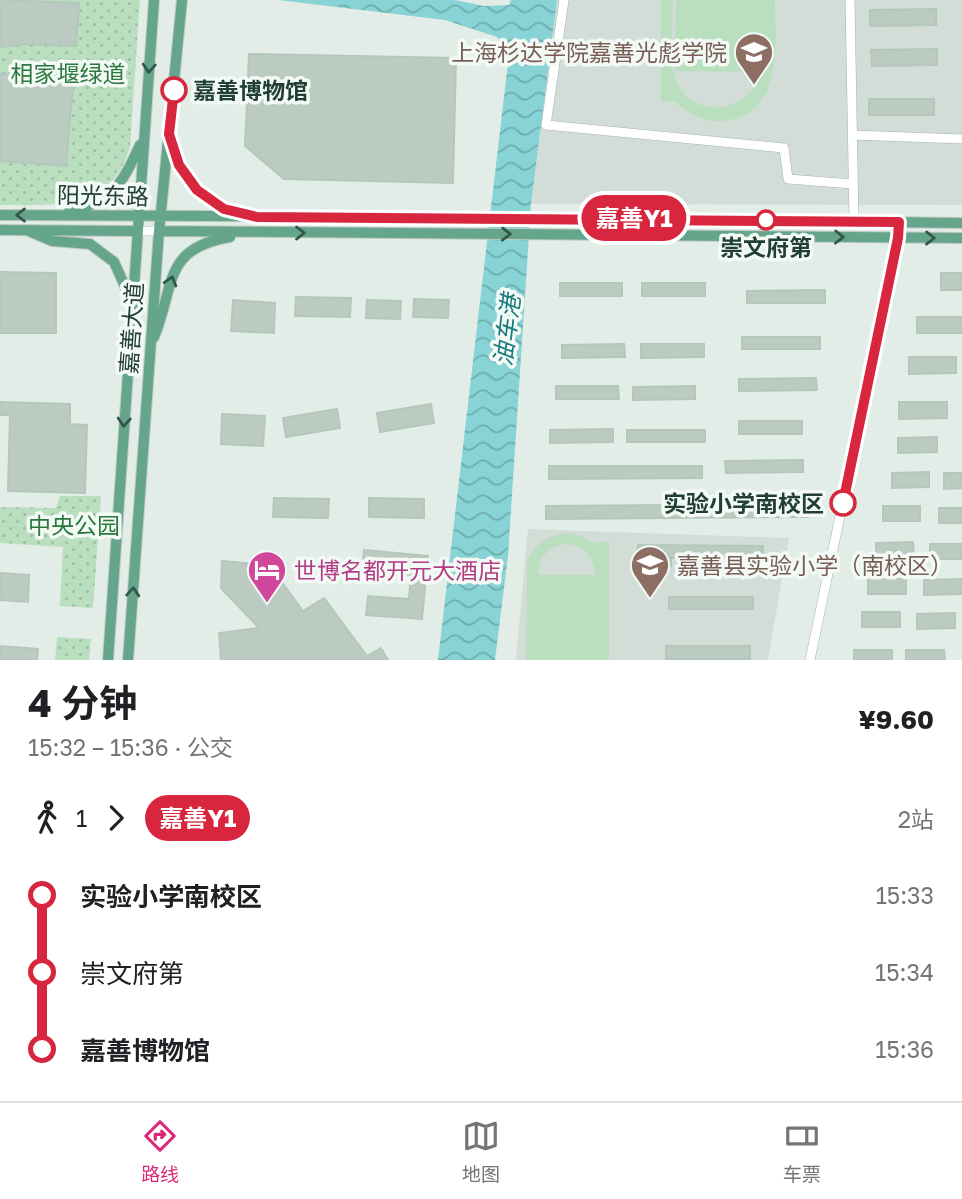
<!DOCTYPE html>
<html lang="zh">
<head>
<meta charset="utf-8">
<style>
	:root { --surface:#fff; --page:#f6f6f6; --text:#202124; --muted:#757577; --line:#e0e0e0; --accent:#db2777 }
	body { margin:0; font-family:"Golos Text","Noto Sans SC",sans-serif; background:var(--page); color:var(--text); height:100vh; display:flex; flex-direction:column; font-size:26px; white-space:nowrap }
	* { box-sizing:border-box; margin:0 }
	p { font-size:23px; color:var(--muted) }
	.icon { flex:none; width:38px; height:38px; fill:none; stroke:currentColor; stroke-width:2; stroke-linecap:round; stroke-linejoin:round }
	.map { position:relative; height:660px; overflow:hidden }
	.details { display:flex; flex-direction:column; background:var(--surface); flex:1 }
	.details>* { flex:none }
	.badge { padding:0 14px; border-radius:23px; font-size:24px; line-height:46px }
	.map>.badge { position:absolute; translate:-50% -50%; box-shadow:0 0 0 4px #fff }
	.legs { display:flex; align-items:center; gap:10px; height:77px; padding:0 28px; font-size:23px }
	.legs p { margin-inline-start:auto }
	.head { display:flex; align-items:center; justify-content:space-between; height:119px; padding:0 28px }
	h1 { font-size:38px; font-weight:700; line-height:52px }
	ul { padding:0 28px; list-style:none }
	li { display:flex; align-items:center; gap:24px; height:77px; font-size:26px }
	li i { display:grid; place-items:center; width:10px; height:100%; margin:0 9px; background:currentColor }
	li i::after { content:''; width:18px; height:18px; margin:-9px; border:5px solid; border-radius:50%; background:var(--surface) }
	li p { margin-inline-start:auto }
	li:first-child i { background:linear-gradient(#0000 50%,currentColor 0) }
	li:last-child i { background:linear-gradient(currentColor 50%,#0000 0) }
	.tab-bar { display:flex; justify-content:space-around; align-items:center; height:98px; border-top:2px solid var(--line); background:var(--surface); font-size:19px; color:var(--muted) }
	.tab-bar a { display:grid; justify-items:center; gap:4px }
	.tab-bar .selected { color:var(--accent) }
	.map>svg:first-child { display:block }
	.built { fill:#d1ddd6 }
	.grass { fill:url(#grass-dots) }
	.pitch { fill:#badfbf; fill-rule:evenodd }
	.water { fill:url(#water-waves) }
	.building { fill:#bbcbc2; stroke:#b4c7bd; stroke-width:2 }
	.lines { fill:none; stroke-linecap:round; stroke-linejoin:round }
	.minor-casing { stroke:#a4b5ad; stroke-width:10 }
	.major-casing { stroke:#c1c9c6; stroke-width:12 }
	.minor { stroke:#fff; stroke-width:9 }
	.major { stroke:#65a58c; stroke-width:10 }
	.oneway { stroke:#325849 }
	.line-1-casing { stroke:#fff; stroke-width:16 }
	.line-1 { stroke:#d7263d; stroke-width:10 }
	.stop-1-dot { fill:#fff; stroke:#d7263d; stroke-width:3.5 }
	.labels { text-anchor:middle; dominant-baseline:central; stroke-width:7; stroke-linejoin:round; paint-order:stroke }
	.education-label { font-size:23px; fill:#785e54; stroke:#f3f9f5; text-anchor:end }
	.park-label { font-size:23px; fill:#2a783d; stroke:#f3f9f5 }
	.stop-label { font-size:23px; font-weight:bold; fill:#213f33; stroke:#f3f9f5; text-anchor:start }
	.street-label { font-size:23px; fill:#213f33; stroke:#f3f9f5 }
	.hotel-label { font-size:23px; fill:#b23c85; stroke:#f3f9f5; text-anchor:start }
	.water-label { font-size:24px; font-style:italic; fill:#187b7e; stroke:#f3f9f5 }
</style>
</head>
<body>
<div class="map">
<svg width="962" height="660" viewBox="0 0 962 660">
	<defs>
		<pattern id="grass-dots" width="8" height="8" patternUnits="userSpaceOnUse" patternTransform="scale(1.75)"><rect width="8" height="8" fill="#badfbf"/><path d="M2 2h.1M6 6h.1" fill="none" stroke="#a0c0a5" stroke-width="1.8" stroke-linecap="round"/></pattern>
		<pattern id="water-waves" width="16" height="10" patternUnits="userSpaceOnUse" patternTransform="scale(1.75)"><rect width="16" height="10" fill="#88d3d5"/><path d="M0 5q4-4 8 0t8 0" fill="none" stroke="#6fadad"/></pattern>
	</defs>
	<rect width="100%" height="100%" fill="#e2ede7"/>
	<path class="built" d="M557,0H962V205L531,204Z
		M528,529L789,538L768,660H516Z"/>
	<path class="grass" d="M0,0H140L130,146C113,211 55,205 0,205Z
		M60,496H101L93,608L60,606L63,547L0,543V507L56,508Z
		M57,637L91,639L89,660H55Z"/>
	<path class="pitch" d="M661,0H673C673,23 668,61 676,81C694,122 751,112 761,72L675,71L676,0H775C775,44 785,115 723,121C704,122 688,115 675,101L661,102Z
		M569,533L581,536L594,544L595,542H609V660H526L527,562C534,544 549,534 569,533ZM565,544C583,545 595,556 595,575H538C538,557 548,547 565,544Z"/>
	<path class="water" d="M278,0H455L484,6L509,5L511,0H557L531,204L508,556L495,660H438L509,54L497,37L445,20Z"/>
	<path class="building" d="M0,0L79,3L76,46L26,44L0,47Z
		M936,9V25L870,26V10Z
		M937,49V65L872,66L871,50Z
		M249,54L456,58L453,183L284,179L245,146Z
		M20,73L73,85L66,166L0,161V74Z
		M869,99H934V115H869Z
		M0,272L56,273V333H0Z
		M941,273H962V290H941Z
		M560,283H622V296H560Z
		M642,283H705V296H642Z
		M825,290V303H747V291Z
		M296,297L351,298L350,317L295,316Z
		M414,299L449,300L448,318L413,317Z
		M233,300L275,303L274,333L231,331Z
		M367,300L401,301L400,319L366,318Z
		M917,317H962V333H917Z
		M742,337H820V349H742Z
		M624,344L625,357L562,358V345Z
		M641,344H704V357L641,358Z
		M909,357H956V373L909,374Z
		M816,378L817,390L739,391V379Z
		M556,386H618L619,399H556Z
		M695,386V399L633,400V387Z
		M0,402L70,404V424L87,425L85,493L8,491L10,415H0Z
		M899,402H947V418L899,419Z
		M431,404L434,423L380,432L377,413Z
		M337,409L340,428L286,437L283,418Z
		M222,414L265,416L263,446L221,444Z
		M739,421H802V434H739Z
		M613,429V442L550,443V430Z
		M627,430H705V442H627Z
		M937,437V452L898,453V438Z
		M803,460V472L726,473L725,461Z
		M549,466H702V478L549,479Z
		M929,472V487L892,488V473Z
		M944,473H962V488L944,489Z
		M274,498L329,499L328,518L273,517Z
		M369,498L424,499V518L369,517Z
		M808,504V517L546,519V506Z
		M883,506H920V521H883Z
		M939,508H962V523H939Z
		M913,542L914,557L876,558V543Z
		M930,544H962V559H930Z
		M638,545L763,546V558H671V566H638Z
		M364,550L428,556L422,619L366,615L368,596L409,599L411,575L362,571Z
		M222,561L269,565L303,611L324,598L367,656L381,648L388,660H221L219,633L259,628L221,588Z
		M0,573L29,575L28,602L0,600Z
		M868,579H906V594H868Z
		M962,579V594L924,595V580Z
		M669,597H753V609H669Z
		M862,612H900V627H862Z
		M955,613V628L917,629V614Z
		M0,646L38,649L37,660H0Z
		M666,646H750V659H666Z
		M854,650H892V660H854Z
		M906,650H944L945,660H906Z"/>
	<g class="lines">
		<g class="minor-casing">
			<path id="minor" d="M564,0L546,125L784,148L788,179L853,184
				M850,0L854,221
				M853,135L962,139
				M136,231H159
				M810,660L898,238L899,222"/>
		</g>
		<g class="major-casing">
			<path id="major" d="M170,137C181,173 198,204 237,212
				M69,212C113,201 122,184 140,145
				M0,215L576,218L962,223
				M0,230L136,231
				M26,230L52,241L90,244L114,262L128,293V299
				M159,231L962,238
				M154,337C175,287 162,248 230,237
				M108,660L154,0
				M128,660L159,231L182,0"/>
		</g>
		<use href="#minor" class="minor"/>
		<use href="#major" class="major"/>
	</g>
	<defs><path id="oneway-chevron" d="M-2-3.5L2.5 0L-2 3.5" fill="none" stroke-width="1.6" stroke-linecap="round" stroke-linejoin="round" transform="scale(1.75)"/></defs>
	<g class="oneway">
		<use href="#oneway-chevron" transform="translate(149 68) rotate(94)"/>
		<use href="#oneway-chevron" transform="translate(21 215) rotate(-180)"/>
		<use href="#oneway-chevron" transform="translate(300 233)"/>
		<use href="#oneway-chevron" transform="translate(506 234) rotate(1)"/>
		<use href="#oneway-chevron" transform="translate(839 237) rotate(1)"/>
		<use href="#oneway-chevron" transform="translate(930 238)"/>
		<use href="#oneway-chevron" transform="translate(171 281) rotate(-74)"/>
		<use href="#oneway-chevron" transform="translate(124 422) rotate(94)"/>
		<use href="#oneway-chevron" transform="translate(133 592) rotate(-86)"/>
	</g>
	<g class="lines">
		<g class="line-1-casing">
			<path id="line-1" d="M174,90L169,134L179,165L197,190L224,209L257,217L899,222L898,238L843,503"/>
		</g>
		<use href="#line-1" class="line-1"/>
	</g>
	<defs>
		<g id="university-pin" transform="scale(2.0125)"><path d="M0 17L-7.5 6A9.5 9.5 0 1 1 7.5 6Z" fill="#8d6e63" stroke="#f3f9f5"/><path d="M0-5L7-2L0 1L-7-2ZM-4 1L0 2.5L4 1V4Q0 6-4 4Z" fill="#fff"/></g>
		<g id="school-pin" transform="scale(2.0125)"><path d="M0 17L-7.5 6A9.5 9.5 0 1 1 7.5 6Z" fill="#8d6e63" stroke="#f3f9f5"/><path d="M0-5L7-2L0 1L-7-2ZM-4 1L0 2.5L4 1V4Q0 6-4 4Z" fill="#fff"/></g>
		<g id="hotel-pin" transform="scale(2.0125)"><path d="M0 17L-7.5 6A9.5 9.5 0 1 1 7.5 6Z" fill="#d1479c" stroke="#f3f9f5"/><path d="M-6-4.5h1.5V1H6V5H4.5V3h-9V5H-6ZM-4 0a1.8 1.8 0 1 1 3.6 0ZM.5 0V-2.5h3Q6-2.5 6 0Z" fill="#fff"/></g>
	</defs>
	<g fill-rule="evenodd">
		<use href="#university-pin" x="754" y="52"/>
		<use href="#school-pin" x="650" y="565"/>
		<use href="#hotel-pin" x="267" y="570"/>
	</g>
	<g class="stop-1-dot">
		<circle cx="174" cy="90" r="12"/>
		<circle cx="766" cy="220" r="9"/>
		<circle cx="843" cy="503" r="12"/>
	</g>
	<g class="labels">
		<g class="education-label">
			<text x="727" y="52">上海杉达学院嘉善光彪学院</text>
			<text x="677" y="565" text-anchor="start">嘉善县实验小学（南校区）</text>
		</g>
		<g class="park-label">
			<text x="68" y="73">相家堰绿道</text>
			<text x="74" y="525">中央公园</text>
		</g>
		<g class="stop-label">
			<text x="193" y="90">嘉善博物馆</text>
			<text x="766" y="247" text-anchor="middle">崇文府第</text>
			<text x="824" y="503" text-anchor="end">实验小学南校区</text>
		</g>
		<g class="street-label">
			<text transform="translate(103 195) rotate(1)">阳光东路</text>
			<text transform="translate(131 328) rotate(-86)">嘉善大道</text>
		</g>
		<g class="hotel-label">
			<text x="294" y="570">世博名都开元大酒店</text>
		</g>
		<g class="water-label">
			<text transform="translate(506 330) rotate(-83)">油车港</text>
		</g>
	</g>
</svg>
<b class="badge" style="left:634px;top:218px;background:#d7263d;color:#fff">嘉善Y1</b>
</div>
<section class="details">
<div class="head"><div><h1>4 分钟</h1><p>15:32 – 15:36 · 公交</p></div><b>¥9.60</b></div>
<div class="legs"><svg class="icon" aria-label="walk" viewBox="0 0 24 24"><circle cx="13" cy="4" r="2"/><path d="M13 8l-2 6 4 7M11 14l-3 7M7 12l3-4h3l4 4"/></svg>1<svg class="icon" aria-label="forward" viewBox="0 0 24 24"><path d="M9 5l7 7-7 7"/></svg><b class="badge" style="background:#d7263d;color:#fff">嘉善Y1</b><p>2站</p></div>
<ul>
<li><i style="color:#d7263d"></i><b>实验小学南校区</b><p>15:33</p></li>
<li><i style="color:#d7263d"></i><span>崇文府第</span><p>15:34</p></li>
<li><i style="color:#d7263d"></i><b>嘉善博物馆</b><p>15:36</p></li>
</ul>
</section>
<nav class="tab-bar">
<a class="selected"><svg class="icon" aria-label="directions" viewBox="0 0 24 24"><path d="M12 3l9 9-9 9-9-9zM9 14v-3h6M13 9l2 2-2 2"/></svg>路线</a>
<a><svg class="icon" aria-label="map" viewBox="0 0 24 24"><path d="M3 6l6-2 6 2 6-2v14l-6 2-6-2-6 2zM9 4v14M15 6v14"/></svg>地图</a>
<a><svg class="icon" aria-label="tickets" viewBox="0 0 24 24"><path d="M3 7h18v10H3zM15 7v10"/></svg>车票</a>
</nav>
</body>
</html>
